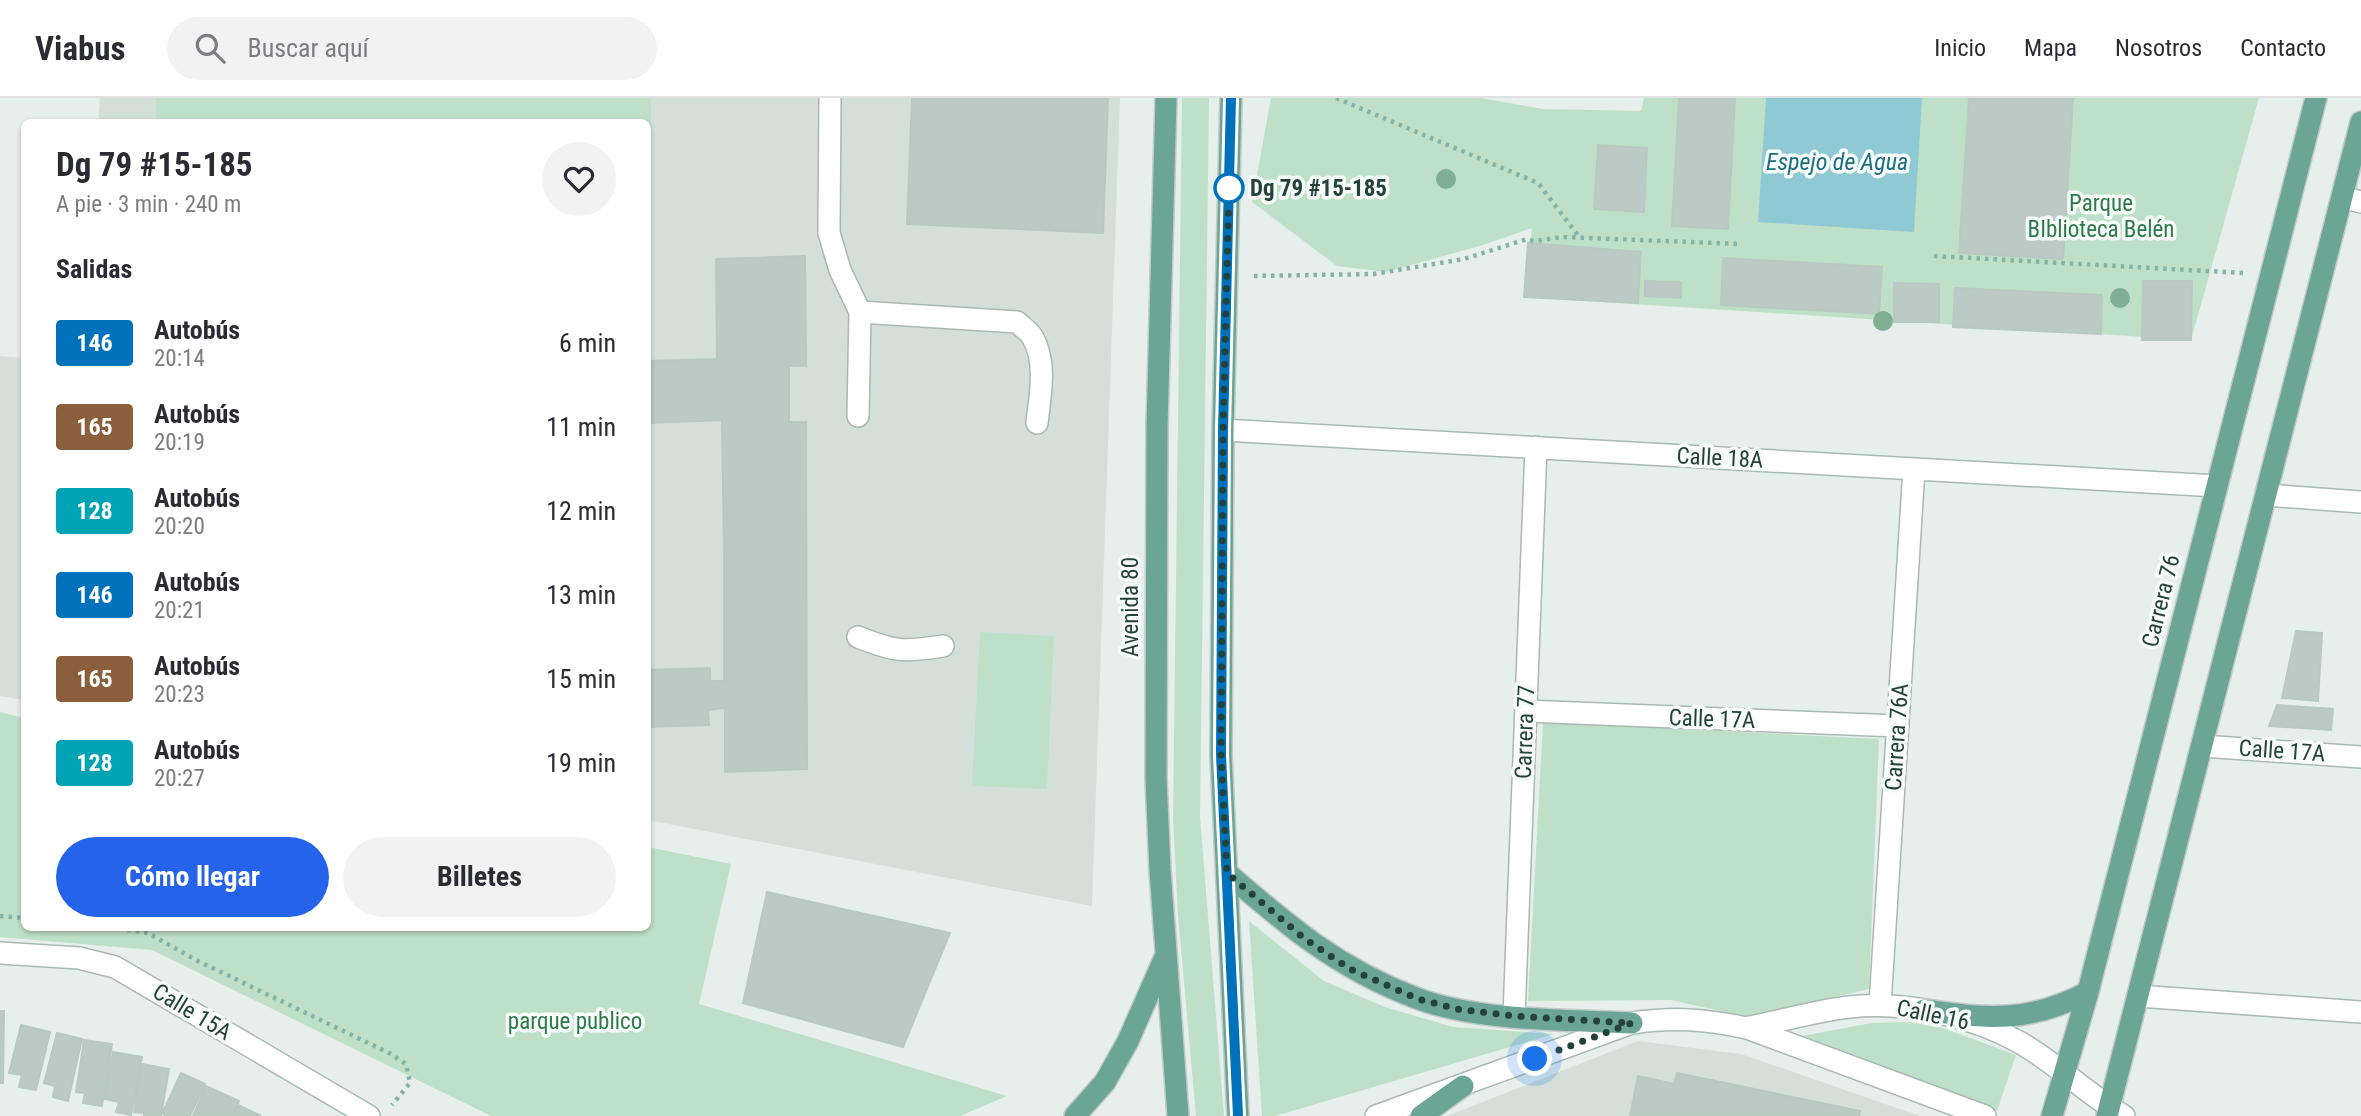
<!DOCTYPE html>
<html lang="es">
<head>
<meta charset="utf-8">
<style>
	:root { --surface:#fff; --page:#f2f2f3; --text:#2b2b33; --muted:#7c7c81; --line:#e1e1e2; --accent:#2563eb }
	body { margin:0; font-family:"Roboto Condensed",sans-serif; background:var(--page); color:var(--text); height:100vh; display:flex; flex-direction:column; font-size:26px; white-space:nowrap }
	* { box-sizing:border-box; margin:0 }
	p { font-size:23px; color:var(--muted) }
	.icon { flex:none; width:38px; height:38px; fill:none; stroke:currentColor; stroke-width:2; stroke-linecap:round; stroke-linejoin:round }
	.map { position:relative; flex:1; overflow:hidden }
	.sheet { position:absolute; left:21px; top:21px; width:630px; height:812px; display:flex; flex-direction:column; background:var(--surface); border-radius:10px; box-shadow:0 2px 5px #0004 }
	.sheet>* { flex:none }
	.badge { padding:0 14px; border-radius:5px; font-size:24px; line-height:46px }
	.you { position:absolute; width:35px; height:35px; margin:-18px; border:5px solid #fff; border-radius:50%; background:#1a73e8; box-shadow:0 0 0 10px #1a73e833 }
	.map>.badge { position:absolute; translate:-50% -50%; box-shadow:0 0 0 4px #fff }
	h2 { padding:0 35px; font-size:26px; line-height:63px }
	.round { display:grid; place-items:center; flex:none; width:74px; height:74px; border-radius:37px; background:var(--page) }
	.headline { display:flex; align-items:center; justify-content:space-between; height:119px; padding:0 35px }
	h1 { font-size:33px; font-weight:700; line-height:52px }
	.cta { display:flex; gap:14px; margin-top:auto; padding:14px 35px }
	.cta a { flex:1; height:80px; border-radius:42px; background:var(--accent); color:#fff; font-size:28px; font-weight:700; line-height:80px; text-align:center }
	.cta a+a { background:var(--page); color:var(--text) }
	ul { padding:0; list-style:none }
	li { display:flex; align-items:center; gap:21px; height:84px; padding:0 35px }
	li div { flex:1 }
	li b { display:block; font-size:26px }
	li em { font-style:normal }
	li .badge { min-width:77px; font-weight:700; text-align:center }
	header { display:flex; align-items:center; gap:42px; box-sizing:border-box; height:98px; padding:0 35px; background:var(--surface); border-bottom:2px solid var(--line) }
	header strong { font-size:33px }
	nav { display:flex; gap:38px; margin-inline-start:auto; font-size:24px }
	.search { width:490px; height:63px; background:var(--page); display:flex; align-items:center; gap:18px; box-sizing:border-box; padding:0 24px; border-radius:38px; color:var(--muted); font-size:26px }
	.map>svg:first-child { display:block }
	.built { fill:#d4dfda }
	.green { fill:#bfe0c8 }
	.water { fill:#8ec9d4 }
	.building { fill:#bbcac4; stroke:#b8c9c2; stroke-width:2 }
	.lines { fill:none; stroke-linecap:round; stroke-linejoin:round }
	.minor-casing { stroke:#a8b8b2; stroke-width:24 }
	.major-casing { stroke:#c2cac8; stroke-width:24 }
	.path { stroke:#86b3a5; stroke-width:4.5; stroke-dasharray:3.5 5; stroke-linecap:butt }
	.minor { stroke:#fff; stroke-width:21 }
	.major { stroke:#6aa596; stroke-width:21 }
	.tree { fill:#80af93 }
	.line-casing { stroke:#fff; stroke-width:16 }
	.line { stroke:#0072bc; stroke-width:10 }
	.walk { stroke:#24423a; stroke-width:7; stroke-dasharray:0 12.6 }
	.stop-dot { fill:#fff; stroke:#0072bc; stroke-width:3.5 }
	.labels { text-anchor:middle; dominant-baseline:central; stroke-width:7; stroke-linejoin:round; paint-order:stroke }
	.stop-label { font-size:23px; font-weight:bold; fill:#24423a; stroke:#f7fbf9; text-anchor:start }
	.park-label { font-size:23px; fill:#2d7a4b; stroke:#f7fbf9 }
	.street-label { font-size:23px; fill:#24423a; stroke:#f7fbf9 }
	.water-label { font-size:24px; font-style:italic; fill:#1c6f80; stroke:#f7fbf9 }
</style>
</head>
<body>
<header>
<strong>Viabus</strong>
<div class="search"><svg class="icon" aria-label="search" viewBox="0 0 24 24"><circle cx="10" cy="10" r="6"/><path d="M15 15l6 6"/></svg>Buscar aquí</div>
<nav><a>Inicio</a><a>Mapa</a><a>Nosotros</a><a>Contacto</a></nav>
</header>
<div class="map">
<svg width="2361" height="1018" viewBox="0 0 2361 1018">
	<rect width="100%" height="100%" fill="#e6efeb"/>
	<path class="built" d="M100,0H1120L1092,808L648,722V24H98Z
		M0,258L24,260V602L0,598Z
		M1638,943L1741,956L1920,1018H1447Z"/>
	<path class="green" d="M156,0H651L650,169H648V24H156Z
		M1182,0H1209L1200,718L1224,1018H1196L1178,817L1173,721Z
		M1271,0H1481L1543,11L1641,13L1644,0H2259L2191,242L1524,199L1532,130L1483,147L1386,174L1337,168L1252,104Z
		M980,534L1054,538L1047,691L972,688Z
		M0,614L24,620V830H648V749L731,766L699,906L1007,998L960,1018H491L152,852L0,839Z
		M1543,624L1879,641L1869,891L1748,919L1671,902L1528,903Z
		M1249,823L1324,883L1385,909L1453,929L1554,936L1275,1018H1262Z
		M1908,924L1943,930L2016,957L1997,1013L1802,938L1872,925Z"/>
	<path class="water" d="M1766,0H1922L1914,134L1758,124Z"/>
	<path class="building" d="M912,0H1108L1103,135L907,126Z
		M1679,0H1735L1728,131L1672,128Z
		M1969,0H2073L2063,161L1959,155Z
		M1598,47L1647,50L1644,114L1594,111Z
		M1528,145L1641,154L1638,205L1524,199Z
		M805,158L806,268H789V324H806L807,671L725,674V610L708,612L709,627L648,629V572L710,570V583H724V453L722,322L648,325V263L717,261L716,161Z
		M1723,160L1882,169L1879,216L1721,207Z
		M1645,183L1681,184V200L1645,198Z
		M2143,183H2192L2191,242H2142Z
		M1894,185L1939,186V224H1894Z
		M1955,190L2102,197L2101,236L1953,229Z
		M2296,533L2322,535L2318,603L2282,600Z
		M2277,607L2333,611L2331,632L2269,628Z
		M767,794L950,835L903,949L743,905Z
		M0,913H4L3,985H0Z
		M21,927L50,934L36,992L19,989L22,977L9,975Z
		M57,935L82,941L68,1003L53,999L55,988L44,985Z
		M84,942L112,946L102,1008L83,1005L85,995L76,994Z
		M113,954L142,959L131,1017L116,1014L119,1004L105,1001Z
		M142,966L169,971L161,1018H144V1015L134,1014Z
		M181,975L205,986L190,1018H167L162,1016Z
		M1677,975L1860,1013L1859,1018H1630L1638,978L1674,986Z
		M206,988L239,1003L233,1018H193Z
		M238,1007L261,1018H233Z"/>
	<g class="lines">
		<g class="minor-casing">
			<path id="minor" d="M830,0L829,135L840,172L860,214L1017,224C1022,229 1030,234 1033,240C1047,265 1040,298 1037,325
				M2342,99L2361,104
				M858,318L860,214
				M1223,332L2217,388
				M2266,397L2361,404
				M858,539C895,554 904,554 943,548
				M1526,613L1898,628
				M2202,648L2361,659
				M0,855L79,860L115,869L369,1018
				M2138,898L2361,914
				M1880,907L1914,371
				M1514,918L1536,349
				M1749,929C1782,923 1815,913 1849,909C1903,903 1971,917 2019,944C2056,965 2087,996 2124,1018
				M1376,1018L1632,925C1675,919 1704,921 1747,930L1985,1018"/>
		</g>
		<g class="major-casing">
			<path id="major" d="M1166,0L1157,329L1156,681L1160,772L1178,1018
				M1231,0L1223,332L1221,657L1238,1018
				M1227,775C1288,828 1339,871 1416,900C1476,923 1567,922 1632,925
				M1924,912C1988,921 2029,925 2088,894
				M1075,1018L1105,984L1128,943L1165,859
				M1421,1018L1463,988
				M2052,1018L2088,894L2316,0
				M2107,1018L2361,24"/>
		</g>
		<path class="path" d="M1336,0L1538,85L1580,140
			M1934,158L2244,175
			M1254,178L1374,176L1464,161L1527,141L1534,143L1563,139L1740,146
			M0,818L24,820
			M119,830L148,835L196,862L389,955L406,966L410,985L392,1007"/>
		<use href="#minor" class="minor"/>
		<use href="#major" class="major"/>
	</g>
	<g class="tree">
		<circle cx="1446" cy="81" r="10"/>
		<circle cx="2120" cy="200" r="10"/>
		<circle cx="1883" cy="223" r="10"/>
	</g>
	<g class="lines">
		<g class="line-casing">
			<path id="line" d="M1231,0L1223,332L1221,657L1238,1018"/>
		</g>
		<use href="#line" class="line"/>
		<path class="walk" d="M1229,90L1223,332L1221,657L1227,775L1305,841L1350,871L1418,901L1457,911L1514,918L1632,925L1535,961"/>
	</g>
	<circle class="stop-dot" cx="1229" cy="90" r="14"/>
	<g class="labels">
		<g class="stop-label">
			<text x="1250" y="90">Dg 79 #15-185</text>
		</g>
		<g class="park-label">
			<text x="2101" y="105">Parque<tspan x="2101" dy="26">BIblioteca Belén</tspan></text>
			<text x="575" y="923">parque publico</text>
		</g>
		<g class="street-label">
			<text transform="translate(1720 360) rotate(3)">Calle 18A</text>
			<text transform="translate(2161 503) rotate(-76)">Carrera 76</text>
			<text transform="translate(1130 509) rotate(-90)">Avenida 80</text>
			<text transform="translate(1712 621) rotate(2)">Calle 17A</text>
			<text transform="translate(1525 634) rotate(-88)">Carrera 77</text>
			<text transform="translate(1897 639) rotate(-86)">Carrera 76A</text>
			<text transform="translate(2282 653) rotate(4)">Calle 17A</text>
			<text transform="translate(192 914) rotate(31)">Calle 15A</text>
			<text transform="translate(1933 917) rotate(12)">Calle 16</text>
		</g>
		<g class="water-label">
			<text x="1837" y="64">Espejo de Agua</text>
		</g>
	</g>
</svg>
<div class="you" style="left:1535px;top:961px"></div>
<section class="sheet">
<div class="headline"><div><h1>Dg 79 #15-185</h1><p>A pie · 3 min · 240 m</p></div><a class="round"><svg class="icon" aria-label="heart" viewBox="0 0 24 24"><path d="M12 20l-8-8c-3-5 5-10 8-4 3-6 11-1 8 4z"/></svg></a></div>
<h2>Salidas</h2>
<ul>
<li><span class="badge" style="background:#0072bc;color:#fff">146</span><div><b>Autobús</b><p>20:14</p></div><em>6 min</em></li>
<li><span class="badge" style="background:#8b5e3c;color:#fff">165</span><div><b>Autobús</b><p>20:19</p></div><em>11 min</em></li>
<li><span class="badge" style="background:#00a3b4;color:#fff">128</span><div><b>Autobús</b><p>20:20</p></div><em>12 min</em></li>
<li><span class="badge" style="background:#0072bc;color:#fff">146</span><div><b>Autobús</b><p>20:21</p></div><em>13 min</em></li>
<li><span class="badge" style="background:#8b5e3c;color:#fff">165</span><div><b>Autobús</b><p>20:23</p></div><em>15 min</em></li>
<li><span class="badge" style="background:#00a3b4;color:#fff">128</span><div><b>Autobús</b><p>20:27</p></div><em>19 min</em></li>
</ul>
<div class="cta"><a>Cómo llegar</a><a>Billetes</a></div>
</section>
</div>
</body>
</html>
